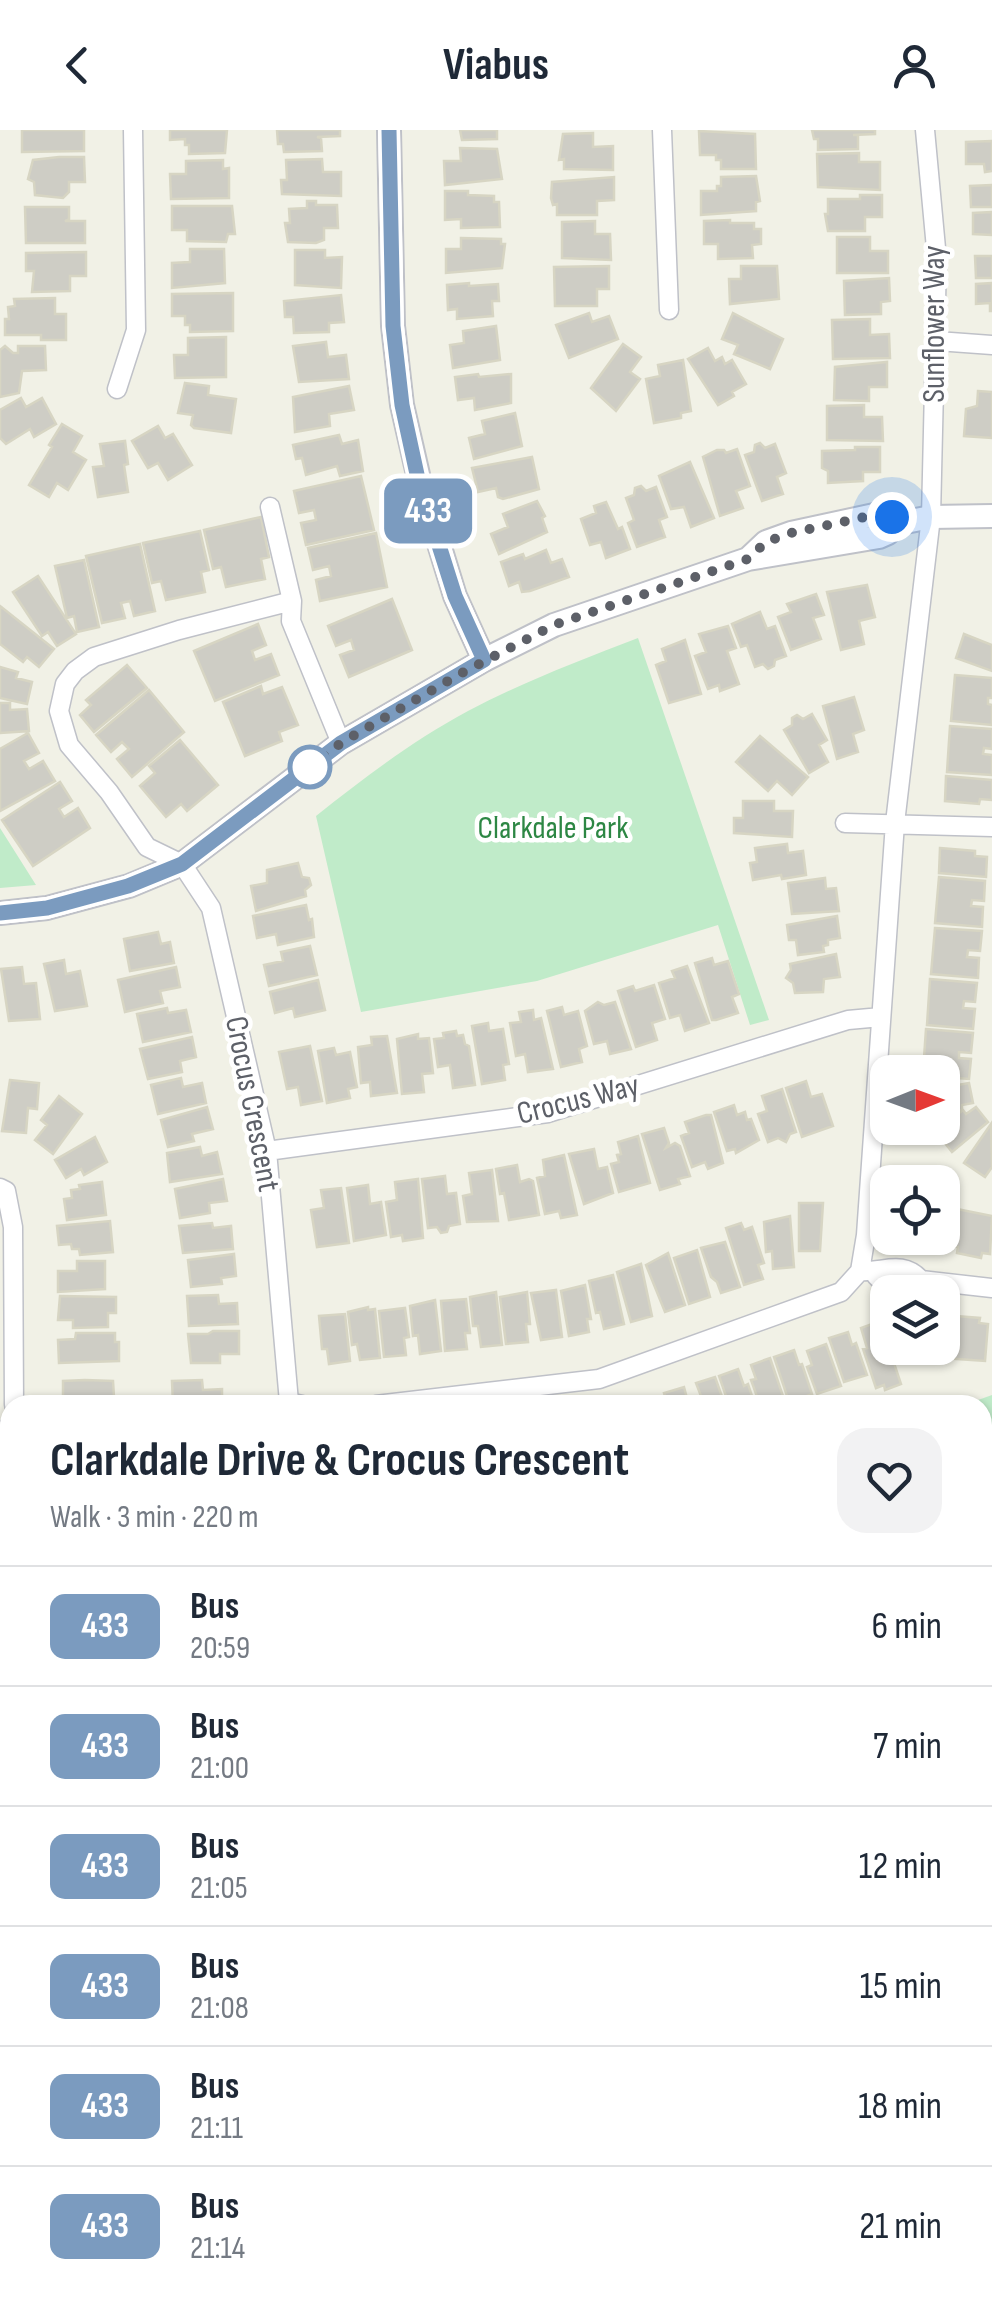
<!DOCTYPE html>
<html lang="en">
<head>
<meta charset="utf-8">
<style>
	:root { --surface:#fff; --page:#f2f2f3; --text:#1f2937; --muted:#747a83; --line:#e0e1e3 }
	body { margin:0; font-family:"Sofia Sans Condensed",sans-serif; background:var(--page); color:var(--text); height:100vh; display:flex; flex-direction:column; font-size:38px; white-space:nowrap }
	* { box-sizing:border-box; margin:0 }
	p { font-size:32px; color:var(--muted) }
	.icon { flex:none; width:55px; height:55px; fill:none; stroke:currentColor; stroke-width:2; stroke-linecap:round; stroke-linejoin:round }
	.map { position:relative; flex:1; overflow:hidden }
	.details { position:absolute; left:0px; top:1265px; width:992px; height:912px; display:flex; flex-direction:column; background:var(--surface); border-radius:30px 30px 0 0; box-shadow:0 2px 8px #0004 }
	.details>* { flex:none }
	.badge { padding:0 20px; border-radius:15px; font-size:35px; line-height:65px }
	.needle { width:65px; rotate:89deg }
	.buttons { position:absolute; left:870px; top:925px; display:grid; gap:20px }
	.buttons a { display:grid; place-items:center; width:90px; height:90px; border-radius:20px; background:var(--surface); box-shadow:0 2px 8px #0004; font-size:50px }
	.you { position:absolute; width:50px; height:50px; margin:-25px; border:8px solid #fff; border-radius:50%; background:#1a73e8; box-shadow:0 0 0 15px #1a73e833 }
	.map>.badge { position:absolute; translate:-50% -50%; box-shadow:0 0 0 5px #fff }
	.round { display:grid; place-items:center; flex:none; width:105px; height:105px; border-radius:30px; background:var(--page) }
	.head { display:flex; align-items:center; justify-content:space-between; height:170px; padding:0 50px }
	h1 { font-size:48px; font-weight:700; line-height:75px }
	ul { padding:0; list-style:none }
	li { display:flex; align-items:center; gap:30px; height:120px; padding:0 50px; border-top:2px solid var(--line) }
	li div { flex:1 }
	li b { display:block; font-size:38px }
	li em { font-style:normal }
	li .badge { min-width:110px; font-weight:700; text-align:center }
	header { display:flex; justify-content:space-between; align-items:center; height:130px; padding:0 50px; background:var(--surface); font-size:45px; font-weight:700 }
	.map>svg:first-child { display:block }
	.green { fill:#c0ebc9 }
	.building { fill:#cecdc5; stroke:#d7d5c3; stroke-width:2.5 }
	.lines { fill:none; stroke-linecap:round; stroke-linejoin:round }
	.minor-casing { stroke:#bfc1c8; stroke-width:21 }
	.tertiary-casing { stroke:#bfc1c8; stroke-width:26 }
	.primary-casing { stroke:#fff351; stroke-width:34 }
	.minor { stroke:#fff; stroke-width:18 }
	.tertiary { stroke:#fff; stroke-width:22 }
	.primary { stroke:#fbffad; stroke-width:30 }
	.line-casing { stroke:#fff; stroke-width:22 }
	.line { stroke:#7b9bbf; stroke-width:15 }
	.walk { stroke:#5d6068; stroke-width:10; stroke-dasharray:0 18 }
	.stop-dot { fill:#fff; stroke:#7b9bbf; stroke-width:5 }
	.labels { text-anchor:middle; dominant-baseline:central; stroke-width:9; stroke-linejoin:round; paint-order:stroke }
	.street-label { font-size:32px; fill:#5d6068; stroke:#fff }
	.park-label { font-size:32px; fill:#2d8744; stroke:#fff }
</style>
</head>
<body>
<header><svg class="icon" aria-label="back" viewBox="0 0 24 24"><path d="M15 5l-7 7 7 7"/></svg>Viabus<svg class="icon" aria-label="person" viewBox="0 0 24 24"><circle cx="12" cy="8" r="4"/><path d="M4 21q1-7 8-7t8 7"/></svg></header>
<div class="map">
<svg width="992" height="2177" viewBox="0 0 992 2177">
	<rect width="100%" height="100%" fill="#f1f1e6"/>
	<path class="green" d="M638,508L769,890L750,895L718,795L537,851L361,882L316,686C365,647 414,610 468,581C523,552 581,530 638,508Z
		M0,698L36,755L0,758Z
		M992,1265V1610H983L982,1275H964Z
		M10,1460V1630H0V1461Z"/>
	<path class="building" d="M22,0H84V21L22,22Z
		M170,0H227L225,23L189,24V15H185V9L170,10Z
		M277,0H340V6L317,7L321,8L322,21L284,22L283,14H278Z
		M460,0H497V9L462,10Z
		M812,0H875V4L853,5H858V19L818,20V9H814Z
		M699,1L755,4L756,39H721V30H716V25H700Z
		M593,3V17L613,16V40L564,39V29L559,30L563,4Z
		M992,11V41L985,42L984,34H966V12Z
		M460,18L497,19L502,49L445,55L444,31H461Z
		M859,23V32H880V60L818,57L817,24Z
		M59,27H84L85,52H69V62L63,68L35,65L34,52L28,49L33,30Z
		M322,29L323,42H341V66L282,64L281,50H287L286,30Z
		M223,30V39L229,38V68L171,69L170,44H186V31Z
		M756,46L760,71L756,72V81L701,85V61H717V56H721V47Z
		M614,47V70L597,71V85H557V74L553,75L551,68L552,52Z
		M992,55V77H971L970,56Z
		M445,61H468V65L494,66V72H499L500,97L461,98V89L445,90Z
		M860,65H882V87H865V101H828L825,84H828V69H860Z
		M307,71H316V75H337L338,98H324V110L316,113L288,112L285,93H290L289,79L307,78Z
		M172,76H232L235,104H228L226,112L187,111V100H172Z
		M25,77H69V89L65,91H85V113H26Z
		M992,82V105L973,104V83Z
		M730,90V93H754V99H761V114L752,115L753,128L718,129V114H704V91Z
		M595,91V104H610L611,130L562,128V92Z
		M837,107H870V121H888V143H837Z
		M461,108L501,109V114H505L502,138L446,143V119H461Z
		M190,119H224L225,153L172,158V133L190,132Z
		M295,120H325V128L342,127L341,158L295,155Z
		M86,122V146H70V161L32,162L34,141H26V123Z
		M975,126H992V148H976Z
		M609,136V159H597V176H555L554,137Z
		M741,136H777L779,169L730,174L729,149H741Z
		M889,148L890,171L881,172V184L845,185L844,151Z
		M469,153V156L498,154L499,171H492L493,186L457,189V179L448,180L447,155Z
		M992,153V181H990V173L976,174V154Z
		M233,163V201L190,202V195H185V186H172V164Z
		M341,165L344,192L329,193V202L294,203L293,187H285L284,171Z
		M55,168V184H66V210H41V205H5V189H9L8,177L15,176L14,169Z
		M589,183L592,192L609,186L618,209L569,228L556,195Z
		M733,183L783,209L770,239L734,224L738,215L722,209Z
		M870,189V205L889,204L890,228L833,229L832,190Z
		M496,196L500,230L453,238L450,215L464,213L463,201Z
		M226,207V247L175,248L174,225H188V208Z
		M326,212L328,227L346,225L349,249L299,252L293,216Z
		M623,214L641,227L630,242L640,249L616,281L591,258Z
		M5,216L13,223H18V216H45L46,240L22,241L19,263L0,267V220Z
		M708,218L715,231L722,227L725,234L732,230L746,254L732,262L734,266L718,275L688,229Z
		M683,230L691,281L681,283V288L654,293L646,249L660,246L658,235Z
		M887,232V257H869V271L834,270L835,237Z
		M478,244L479,247L511,244V273L475,280L474,268L458,270L455,247Z
		M185,253L209,256L208,265L236,269L231,303L194,298L191,295L193,285L178,283Z
		M349,256L354,280L329,284L330,296L295,302L293,267Z
		M978,261L992,262V308L964,306L966,279L977,276Z
		M21,268L26,277L42,268L56,294L34,307L30,299L6,314L0,308V280Z
		M864,275V287H882L883,311L827,310V276Z
		M515,283L522,316L474,329L469,308L485,304L482,291Z
		M62,294L82,306L73,322L86,330L68,360L57,353L49,367L29,355L52,317L49,315Z
		M158,296L165,308L173,304L192,335L168,350L158,333L148,338L132,311Z
		M339,305L342,314L358,310L363,341L340,346L337,336L306,345L302,328L296,329L293,315Z
		M125,311L128,334L124,335L128,362L98,367L93,337L104,336L100,314Z
		M760,313L765,318L775,314L786,343L777,347L783,364L762,371L745,325L754,322L755,315Z
		M855,317H880V342H863V351L828,353V341L822,338V321L855,320Z
		M737,319L750,356L736,361L743,378L720,386L703,327L717,320H724L726,323Z
		M532,327L539,359L503,369L498,367L496,358L478,362L472,338Z
		M690,332L714,388L691,397L684,377L671,379L659,346Z
		M361,346L374,400L306,415L301,393L316,390L314,380L299,383L294,361Z
		M641,356L646,361L656,357L667,387L659,390L665,407L637,417L628,393L634,390L626,368L634,365L635,358Z
		M537,371L545,386L542,388L547,402L499,424L491,404L508,397L503,384Z
		M606,372L618,399L622,397L630,419L606,428L601,412L590,415L581,389L596,383L594,376Z
		M261,387L269,427L261,429L265,449L226,457L221,437L213,439L204,400Z
		M200,401L209,440L201,442L205,462L166,470L161,451L152,453L143,413Z
		M376,403L387,457L320,471L316,450L331,446L329,436L313,440L308,418Z
		M140,414L155,481L134,486L130,471L121,473L125,488L102,493L86,426Z
		M546,420L551,433L562,429L569,447L530,461L522,462L519,452L509,456L501,432L523,424L525,429Z
		M84,430L99,497L77,502L74,486L67,488L55,436Z
		M38,446L76,504L57,516L48,502L42,506L13,462Z
		M867,455L875,487L859,491L864,514L841,520L827,462Z
		M816,464L824,485L813,488L821,509L791,520L778,487L791,482L787,474Z
		M392,469L412,520L349,547L340,525L354,520L351,510L336,516L328,496Z
		M0,476L54,519L39,537L27,527L23,532L0,514Z
		M760,482L767,499L775,496L786,526L775,530L774,536L768,539L763,534L755,537L747,515L741,517L732,494Z
		M258,494L266,515L252,521L255,530L271,524L279,545L215,571L194,521Z
		M728,496L736,518L727,521L739,554L720,561L719,555L708,559L695,526L706,522L699,504Z
		M964,504L992,515V541L956,528Z
		M685,510L701,564L669,573L656,535L666,531L662,519Z
		M127,535L147,558L94,602L80,585L91,575L86,570Z
		M0,537L18,542L16,548L32,552L27,574L0,568Z
		M955,545L992,548V568H988V574L992,575V595L951,591Z
		M261,556L263,564L282,557L298,595L279,602L282,611L245,626L223,572Z
		M149,560L184,602L132,647L117,629L129,619L122,612L111,622L96,605Z
		M854,567L864,600L853,604L858,622L837,629L823,576Z
		M0,573H10V580L27,579L29,601L0,603Z
		M812,584L827,610L819,615L828,632L809,643L784,600L792,595V588L797,585L803,589Z
		M950,596L992,599V619L984,618L983,624L992,625V645L947,642Z
		M28,603L39,623L24,631L29,639L43,631L55,651L0,681V619Z
		M760,606L808,647L792,665L777,651L768,661L736,632Z
		M180,610L218,655L187,681L181,674L166,687L140,656L155,643L149,636Z
		M946,646L992,650V670L980,669L979,674L945,671Z
		M60,652L72,671L59,679L64,687L78,678L90,698L33,736L2,690Z
		M743,671H774V681H793L792,707L734,703V688H743Z
		M787,714L788,723L803,721L806,745L782,749L781,745L753,750L750,733L757,732L755,718Z
		M940,718L975,721V726L987,727L986,747L939,743Z
		M298,733L302,747L309,748L311,755L305,760L306,766L256,781L251,756L267,753V740Z
		M939,747L985,751L984,771L972,770L971,776L983,777L982,797L935,793Z
		M825,748L826,759L836,758L839,781L792,784L788,753Z
		M306,775L309,790L312,789L314,807L278,815L276,804L257,808L253,786Z
		M837,786L840,808L828,810V815L823,816L824,822L798,825L796,810H789L787,795Z
		M935,798L982,801L980,821L968,820L967,827L979,828L978,848L931,844Z
		M158,802L161,814L170,812L174,833L130,841L124,809Z
		M310,816L317,845L269,856L264,835L283,831L281,822Z
		M836,824L840,847L824,849L823,862L795,863L793,853L786,848L791,840L790,834Z
		M712,828L714,835L728,831L739,864L732,867L738,883L716,890H712L695,833Z
		M64,830L66,844L80,841L87,876L55,881L44,834Z
		M687,836L709,893L685,901L680,885L670,888L659,853L675,848L672,841Z
		M22,837L24,854L36,853L40,889L9,891L1,839Z
		M176,837L180,857L160,861L163,873L125,882L118,850Z
		M930,849L977,853L975,872L964,871L963,878L975,879L973,899L927,895Z
		M318,850L325,880L295,887L293,878L275,883L270,862Z
		M654,855L665,889L652,893L657,910L636,917L618,861L633,856L635,861Z
		M598,872L604,875L615,872L631,919L610,924L607,911L594,914L585,881Z
		M562,877L564,885L578,881L587,916L579,919L582,932L561,937L547,881Z
		M167,878L168,883L186,880L191,902L143,912L137,884Z
		M533,880L534,890L541,888L553,939L528,942L525,924L516,926L510,893L521,892L519,882Z
		M488,893L489,901L503,899L509,934L503,935L505,950L482,954L472,896Z
		M926,899L973,903L971,923L959,922V928L971,929L969,949L942,947V942H923Z
		M456,901L457,906L463,905L465,914L469,916L475,955L453,958L450,935L438,937L434,909L444,908L443,903Z
		M418,904V909L429,908L433,943L422,944L424,962L402,964L397,909Z
		M387,906L397,963L371,966L370,952L361,953L358,917L372,915L371,907Z
		M192,907L196,927L180,931L182,942L148,949L140,919Z
		M310,916L322,971L301,975L298,957L287,959L279,922Z
		M334,918L336,925L350,922L357,957L348,959L350,968L327,973L318,921Z
		M181,948L183,957L202,953L206,973L158,984L151,955Z
		M10,950L39,953L37,979L28,978L26,1003L2,1001Z
		M806,951L811,967L822,964L833,996L802,1007L786,958Z
		M969,953L973,973L962,975V980L942,983V958Z
		M782,959L796,1002L790,1004L786,1012L778,1008L768,1012L758,984L767,981L762,966Z
		M59,966L82,984L53,1024L35,1010L47,995L41,990Z
		M734,975L737,985L745,982L747,990L751,989L759,1010L736,1023L735,1019L727,1021L714,982Z
		M207,977L213,999L192,1004L194,1011L168,1017L161,990Z
		M976,977L988,992L952,1022L936,1002L963,980L966,984Z
		M706,985H711L723,1033L708,1039L705,1032L692,1037L681,1006L689,1003L685,992Z
		M991,994L992,1037L985,1047L964,1033Z
		M664,998L669,1013L666,1018L675,1013L680,1016L690,1046L678,1049L680,1054L660,1060L642,1004Z
		M638,1006L650,1053L619,1062L611,1034L619,1032L617,1025L621,1024L618,1012Z
		M95,1007L107,1032L84,1045L81,1039L66,1048L55,1030Z
		M200,1017L202,1026L217,1022L222,1044L170,1052L167,1023Z
		M594,1019L598,1039L607,1037L613,1063L584,1074L569,1024Z
		M564,1025L577,1085L561,1088L559,1081L545,1084L537,1048L545,1046L543,1030Z
		M517,1035L520,1052L529,1049L533,1051L539,1085L509,1090L504,1063L500,1064L496,1039Z
		M492,1040L498,1091L467,1092L463,1066L472,1064L469,1043Z
		M445,1046L447,1064L456,1063L460,1094L449,1096L447,1102L441,1103L437,1097L428,1098L422,1049Z
		M223,1049L227,1071L209,1073L210,1083L180,1088L175,1059Z
		M418,1049L423,1108L403,1111L402,1105L391,1107L386,1072L397,1070L395,1052Z
		M102,1052L106,1085L67,1090L64,1069L72,1068L71,1060L80,1059L79,1055Z
		M368,1055L370,1074L381,1072L386,1105L354,1111L347,1058Z
		M341,1058L349,1113L317,1117L311,1080L324,1078L321,1060Z
		M799,1073H823L820,1121H799Z
		M942,1076H946L943,1114L935,1113V1119L910,1117L911,1111H903V1108H942Z
		M957,1079L992,1086L990,1124L982,1123L981,1128L957,1123L958,1117L949,1116Z
		M790,1086L794,1137L773,1139L772,1121L766,1122L764,1092Z
		M110,1091L113,1122L80,1125L79,1119H72L71,1114L59,1115L57,1096Z
		M212,1093L213,1098L231,1096L233,1119L183,1123L179,1096Z
		M741,1093L744,1100L752,1097L764,1133L758,1135L763,1149L744,1155L726,1098Z
		M725,1112L740,1157L721,1163L717,1152L711,1147L701,1118Z
		M697,1120L710,1167L689,1174L674,1128Z
		M668,1123L685,1175L665,1182L646,1135Z
		M234,1124L236,1146L221,1148L222,1154L191,1157L188,1130Z
		M77,1131H105V1159L58,1162V1141H77Z
		M641,1134L652,1186L631,1192L617,1142Z
		M613,1145L624,1194L604,1199L600,1182L596,1183L589,1151Z
		M585,1155L591,1189H587L589,1202L569,1206L561,1161Z
		M556,1160L562,1207L541,1210L531,1163Z
		M496,1162L502,1215L481,1217L478,1196H473L470,1167Z
		M527,1162L530,1194H526L528,1212L506,1214L500,1167Z
		M218,1165L219,1174L237,1173L238,1194L189,1196L187,1166Z
		M60,1166L116,1167V1183H108V1197L73,1198V1190H58Z
		M466,1169L470,1203H465L467,1219L445,1221L441,1171Z
		M435,1170L441,1221L420,1224L418,1205L413,1206L410,1176Z
		M368,1177V1180L375,1179L380,1228L360,1230L357,1214L352,1215L348,1182Z
		M405,1178L409,1207L404,1208L406,1225L384,1227L379,1181Z
		M345,1184L350,1231L329,1234L327,1219H322L319,1186Z
		M956,1186L980,1188L979,1193L988,1194L985,1231L943,1228L946,1191H955Z
		M880,1191L901,1254L885,1260L884,1255L876,1258L863,1219L867,1218L861,1198Z
		M213,1201H239V1224H220V1233H191L188,1204H208Z
		M848,1202L852,1215L856,1213L867,1245L844,1252L829,1208Z
		M76,1203H115V1212H119V1231L59,1233L58,1210L75,1209Z
		M826,1214L841,1256L817,1264L807,1237L812,1235L807,1221Z
		M899,1218H940L939,1228L898,1225Z
		M794,1220L799,1235L802,1234L812,1264L804,1267L805,1271L790,1275L774,1227Z
		M770,1228L786,1275H760L751,1250L756,1249L751,1235Z
		M738,1239L744,1256L748,1254L755,1275H729L719,1246Z
		M715,1247L725,1275H698L696,1267L701,1266L696,1253Z
		M85,1250L113,1251L114,1267H107V1275H63V1251Z
		M202,1250L203,1260L222,1259V1275H173L172,1251Z
		M684,1257L688,1272L692,1271L693,1275H668L664,1263Z
		M10,1365V1416L0,1393L1,1388L9,1384L2,1368Z"/>
	<g class="lines">
		<g class="minor-casing">
			<path id="minor" d="M662,0L669,180
				M937,211L992,215
				M117,259L136,200L133,0
				M270,377L292,471L291,491L341,613
				M292,471L179,500L94,527L75,541L65,554L59,581L69,615L109,662L147,717L182,734L211,778L267,1021L289,1272L302,1275
				M845,693L992,697
				M267,1021L548,983L848,890L881,887
				M0,1058L6,1061L13,1097L14,1275
				M860,1141C883,1143 902,1129 921,1150L992,1158
				M874,1143C885,1159 905,1160 921,1150
				M376,1275L599,1249L841,1162L860,1141L866,1105L895,693L931,387L937,129L925,0
				M0,1305L10,1295
				M982,1869L992,1871"/>
		</g>
		<g class="tertiary-casing">
			<path id="tertiary" d="M389,0L393,196L402,275L419,349L455,466L484,530
				M748,429L766,412L791,403L879,384L886,383L895,394
				M0,783L47,778L129,756L182,734L341,613L484,530L554,495L748,429L879,407L888,403L895,394L931,387L992,386"/>
		</g>
		<g class="primary-casing">
			<path id="primary" d="M982,1643H992
				M0,1658H10
				M982,1689L992,1687
				M0,1727H10"/>
		</g>
		<use href="#minor" class="minor"/>
		<use href="#tertiary" class="tertiary"/>
		<use href="#primary" class="primary"/>
	</g>
	<g class="lines">
		<g class="line-casing">
			<path id="line" d="M0,783L47,778L128,756L182,734L341,613L484,530L455,466L418,349L402,275L393,196L389,0"/>
		</g>
		<use href="#line" class="line"/>
		<path class="walk" d="M310,637L341,613L460,544L554,495L748,429L766,412L791,403L879,384L892,387"/>
	</g>
	<circle class="stop-dot" cx="310" cy="637" r="20"/>
	<g class="labels">
		<g class="street-label">
			<text transform="translate(934 194) rotate(-90)">Sunflower Way</text>
			<text transform="translate(578 970) rotate(-14)">Crocus Way</text>
			<text transform="translate(252 974) rotate(79)">Crocus Crescent</text>
		</g>
		<g class="park-label">
			<text x="553" y="698">Clarkdale Park</text>
		</g>
	</g>
</svg>
<div class="buttons">
<a><svg class="needle" viewBox="-14 -14 28 28"><path d="M0-13l5 13h-10z" fill="#e53935"/><path d="M0 13l5-13h-10z" fill="#747a83"/></svg></a>
<a><svg class="icon" aria-label="locate" viewBox="0 0 24 24"><circle cx="12" cy="12" r="6"/><path d="M12 2v4M12 18v4M2 12h4M18 12h4"/></svg></a>
<a><svg class="icon" aria-label="layers" viewBox="0 0 24 24"><path d="M12 4l9 5-9 5-9-5zM3 14l9 5 9-5"/></svg></a>
</div>
<div class="you" style="left:892px;top:387px"></div>
<b class="badge" style="left:428px;top:381px;background:#7b9bbf;color:#fff">433</b>
<section class="details">
<div class="head"><div><h1>Clarkdale Drive &amp; Crocus Crescent</h1><p>Walk · 3 min · 220 m</p></div><a class="round"><svg class="icon" aria-label="heart" viewBox="0 0 24 24"><path d="M12 20l-8-8c-3-5 5-10 8-4 3-6 11-1 8 4z"/></svg></a></div>
<ul>
<li><span class="badge" style="background:#7b9bbf;color:#fff">433</span><div><b>Bus</b><p>20:59</p></div><em>6 min</em></li>
<li><span class="badge" style="background:#7b9bbf;color:#fff">433</span><div><b>Bus</b><p>21:00</p></div><em>7 min</em></li>
<li><span class="badge" style="background:#7b9bbf;color:#fff">433</span><div><b>Bus</b><p>21:05</p></div><em>12 min</em></li>
<li><span class="badge" style="background:#7b9bbf;color:#fff">433</span><div><b>Bus</b><p>21:08</p></div><em>15 min</em></li>
<li><span class="badge" style="background:#7b9bbf;color:#fff">433</span><div><b>Bus</b><p>21:11</p></div><em>18 min</em></li>
<li><span class="badge" style="background:#7b9bbf;color:#fff">433</span><div><b>Bus</b><p>21:14</p></div><em>21 min</em></li>
</ul>
</section>
</div>
</body>
</html>
